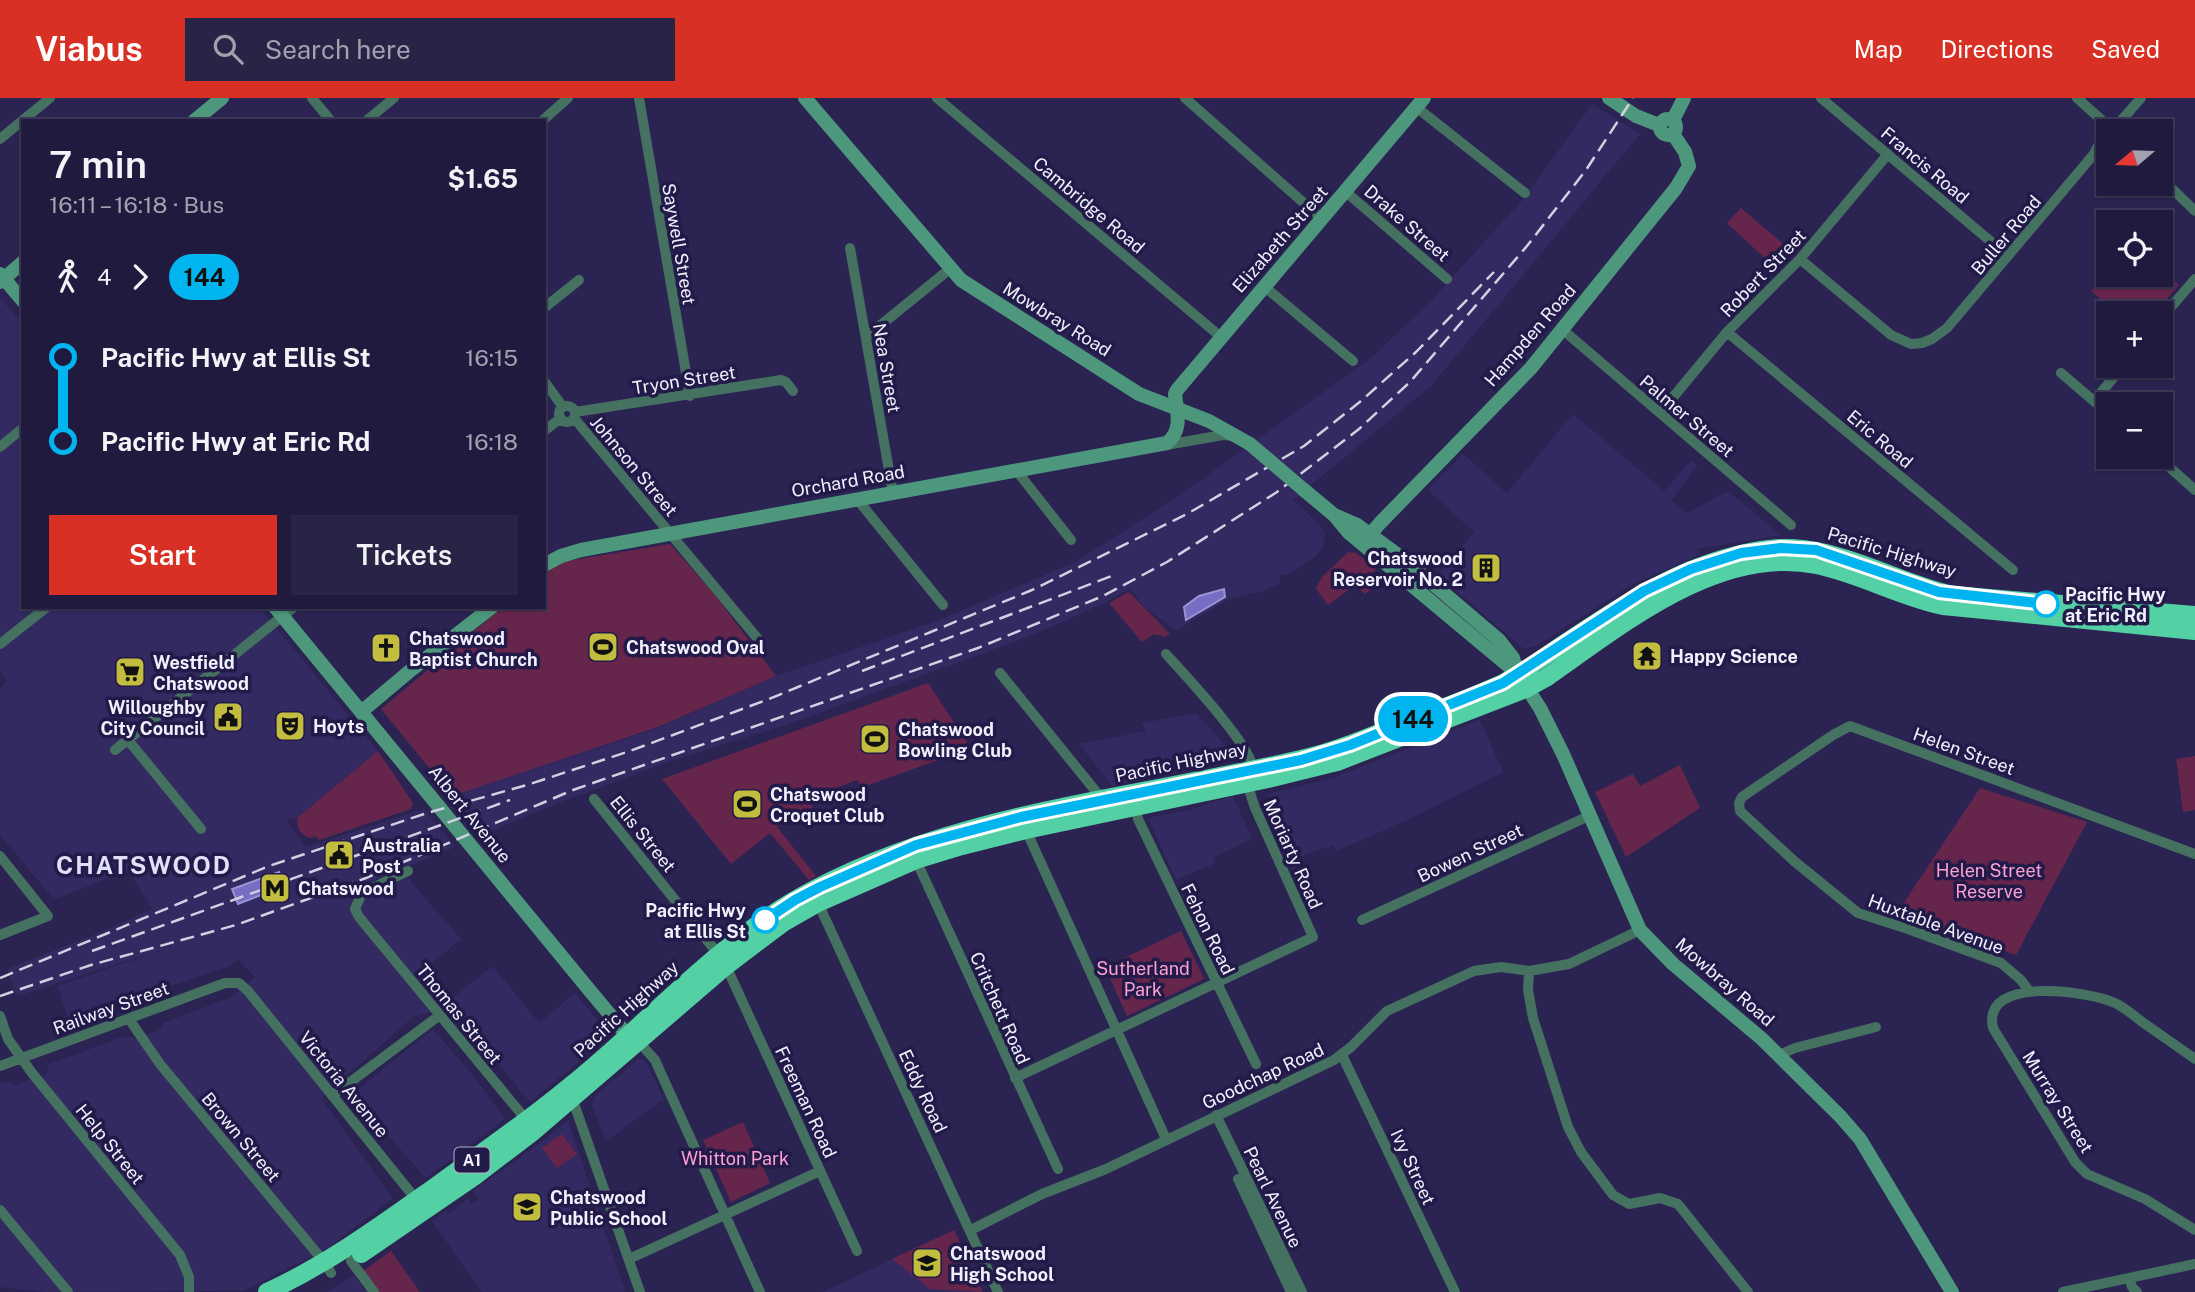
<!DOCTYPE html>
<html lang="en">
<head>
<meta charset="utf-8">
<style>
	:root { --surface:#201b3e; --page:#282445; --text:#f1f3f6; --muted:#a2a1b0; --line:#3d3958; --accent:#d93025 }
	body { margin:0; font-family:"Public Sans",sans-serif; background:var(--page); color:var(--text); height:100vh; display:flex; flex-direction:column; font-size:26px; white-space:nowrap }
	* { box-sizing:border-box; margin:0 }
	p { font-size:23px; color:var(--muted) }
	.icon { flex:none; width:38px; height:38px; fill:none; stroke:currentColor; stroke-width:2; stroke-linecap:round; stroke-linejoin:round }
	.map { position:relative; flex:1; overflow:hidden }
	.panel { position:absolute; left:21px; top:21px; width:525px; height:490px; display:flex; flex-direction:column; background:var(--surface); border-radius:0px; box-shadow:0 2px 5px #0004,0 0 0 2px var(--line) }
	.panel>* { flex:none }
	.badge { padding:0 14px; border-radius:23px; font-size:24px; line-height:46px }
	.needle { width:46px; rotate:251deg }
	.controls { position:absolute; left:2096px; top:21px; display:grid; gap:14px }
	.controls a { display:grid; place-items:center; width:77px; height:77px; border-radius:0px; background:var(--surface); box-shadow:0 2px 5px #0004,0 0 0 2px var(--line); font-size:35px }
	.map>.badge { position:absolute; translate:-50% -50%; box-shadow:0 0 0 4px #fff }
	.legs { display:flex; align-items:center; gap:10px; height:77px; padding:0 28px; font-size:23px }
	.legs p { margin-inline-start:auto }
	.summary { display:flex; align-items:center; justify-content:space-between; height:119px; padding:0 28px }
	h1 { font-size:38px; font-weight:600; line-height:52px }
	.primary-button { display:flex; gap:14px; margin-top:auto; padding:14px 28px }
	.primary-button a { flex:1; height:80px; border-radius:0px; background:var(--accent); color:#fff; font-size:28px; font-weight:600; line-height:80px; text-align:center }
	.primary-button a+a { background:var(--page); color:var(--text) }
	ul { padding:0 28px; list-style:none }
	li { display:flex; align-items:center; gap:24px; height:84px; font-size:26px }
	li i { display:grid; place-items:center; width:10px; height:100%; margin:0 9px; background:currentColor }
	li i::after { content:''; width:18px; height:18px; margin:-9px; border:5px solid; border-radius:50%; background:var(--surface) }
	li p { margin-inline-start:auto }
	li:first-child i { background:linear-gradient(#0000 50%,currentColor 0) }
	li:last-child i { background:linear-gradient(currentColor 50%,#0000 0) }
	header { display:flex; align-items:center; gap:42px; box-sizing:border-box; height:98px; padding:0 35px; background:var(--accent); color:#fff }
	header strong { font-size:33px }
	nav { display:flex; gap:38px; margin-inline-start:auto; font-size:24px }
	.search { width:490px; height:63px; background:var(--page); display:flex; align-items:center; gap:18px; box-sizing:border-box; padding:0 24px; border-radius:0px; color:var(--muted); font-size:26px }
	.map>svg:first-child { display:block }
	.built { fill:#322a60 }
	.green { fill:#66264c }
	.water { fill:#776dc2; stroke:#9b94d4; stroke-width:2 }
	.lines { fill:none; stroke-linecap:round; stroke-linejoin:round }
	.street { stroke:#457160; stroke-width:10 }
	.secondary { stroke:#4d987c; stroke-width:14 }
	.highway { stroke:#54d0a5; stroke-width:18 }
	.rail { stroke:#d2d1e3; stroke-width:2.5; stroke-dasharray:14 7; stroke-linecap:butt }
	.secondary-bridge { stroke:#4d987c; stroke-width:14 }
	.line-1-casing { stroke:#fff; stroke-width:16 }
	.line-1 { stroke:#00b5ef; stroke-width:10 }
	.stop-1-dot { fill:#fff; stroke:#00b5ef; stroke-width:3.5 }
	.labels { text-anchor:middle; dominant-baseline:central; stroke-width:7; stroke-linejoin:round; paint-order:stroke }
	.shield { fill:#221a48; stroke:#b2b0c7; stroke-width:2 }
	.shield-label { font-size:16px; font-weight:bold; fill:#f0f0fd }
	.street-label { font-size:18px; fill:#f0f0fd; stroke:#221a48 }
	.poi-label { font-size:18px; font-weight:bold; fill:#f0f0fd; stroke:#221a48; text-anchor:start }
	.stop-label { font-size:18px; font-weight:bold; fill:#f0f0fd; stroke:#221a48; text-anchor:start }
	.park-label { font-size:18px; fill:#fda0d2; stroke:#221a48 }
	.district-label { font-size:24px; font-weight:bold; letter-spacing:2px; fill:#e1e0f9; stroke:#221a48 }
</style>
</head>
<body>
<header>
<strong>Viabus</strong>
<div class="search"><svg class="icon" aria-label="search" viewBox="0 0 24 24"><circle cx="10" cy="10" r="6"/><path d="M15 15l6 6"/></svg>Search here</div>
<nav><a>Map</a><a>Directions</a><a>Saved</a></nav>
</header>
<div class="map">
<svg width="2195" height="1194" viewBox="0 0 2195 1194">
	<rect width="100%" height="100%" fill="#2b2453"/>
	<path class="built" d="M1592,6L1640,36L1431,288L1293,402L1322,429L1325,438L1322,451L1316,458L1289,476L1280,477V485L1264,493L1229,501L1186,526L1177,533L1147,511L1129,491L1105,505L1030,538L792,625L671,663L545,710L483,737L452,698L658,630L776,578L937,523L1075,464L1173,402L1371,260L1433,201L1524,100Z
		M0,200L23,225V509H259L378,653L297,720L286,721L305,749L424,711L455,749L339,797L340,799L367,798L408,780L461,841L423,873L448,903L493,868L539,925L575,895L610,938L530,1004L452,909L413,919L321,1000L393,1100L328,1150L243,1193L45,1194L0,1189V984H11L15,987L47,976L49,966L125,938L135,940L158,933L165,924L232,899L255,879L239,862L227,869L69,923L57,888L174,848L17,898L15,893L7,871L101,834L152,811L129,772L58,800L52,799L0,737V590L7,583L0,573Z
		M1573,316L1664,393L1691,362L1698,368L1671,402L1687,415L1728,393L1781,437L1697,451L1701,456L1633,486L1536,548L1524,551L1438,477L1474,434L1428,392L1463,356L1507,395Z
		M1196,615L1230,652L1234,662L1112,688L1079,646L1146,633L1142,625Z
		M1480,622L1503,674L1418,717L1337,753L1333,747L1293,761L1271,712L1268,696L1333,680Z
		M1233,698L1252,741L1212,760L1216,765L1176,782L1148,720L1188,712Z
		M433,931L472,976L505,1021L426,1080L351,997Z
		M639,961L645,962L664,1001L606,1043L592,1007L595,998Z
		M568,1022L625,1194H482L432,1123L446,1113L448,1116L468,1101L471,1106L479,1101L473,1093L540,1045Z
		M954,1132L983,1194H823Z
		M354,1177L366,1194H327Z"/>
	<path class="green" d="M1741,110L1788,150L1771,166L1727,125Z
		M2161,170L2179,187L2154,215H2117L2091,193L2109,173V177H2161Z
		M670,446L714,496L776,578L658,629L452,698L381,611L503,509H544V475L555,465Z
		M1348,454L1356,455L1376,471L1370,478L1378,485L1365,496L1355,487L1328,507L1316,491L1322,479Z
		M1129,494L1170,536L1164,539L1154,536L1142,544L1109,505Z
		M928,585L967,644L974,649L863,689L857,682L809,700L814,713L777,729L816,778L809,782L770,735L731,766L662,681Z
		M378,653L413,705L411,711L319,742L316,738L310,740C300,736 297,731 297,720Z
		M2195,658V712L2183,714L2176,661Z
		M1680,667L1700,710L1626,759L1595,694L1633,676L1640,688Z
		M1980,690L2087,724L2016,857L1897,815Z
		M1181,833L1204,881L1127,918L1105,869Z
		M743,1024L770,1085L731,1104L703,1042Z
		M562,1036L577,1056L557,1070L542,1050Z
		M954,1132L983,1194L930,1191L892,1161Z
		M391,1153L420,1194H377L362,1174Z"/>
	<path class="water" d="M1224,491L1225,499L1186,522L1184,509L1199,498Z
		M279,774L284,788L238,806L232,791Z"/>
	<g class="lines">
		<path class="street" d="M312,0L331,23
			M639,0L690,298
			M937,0L1221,239
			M1185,0L1322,121
			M1821,0L2008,158
			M2077,0L2106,26
			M1416,9L1525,95
			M366,23L394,0
			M542,23L568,0
			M2119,25L2141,0
			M0,41L50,0
			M2109,43L2102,35L2106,26L2116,24L2123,33
			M2161,80L2195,113
			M1346,94L1447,181
			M850,150L893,395
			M1800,161L1891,237L1911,246L1922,245L1932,241L1947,230L2094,56L2103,38
			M1265,189L1353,263
			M544,210L579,182
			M2161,221L2195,181
			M1563,232L1791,427
			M1727,234L2013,472
			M866,239L951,170
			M2061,275L2109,316
			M544,283L563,309
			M2094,303L2123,268
			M559 316a8 8 0 1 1 16 0a8 8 0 1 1-16 0Z
			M575,314L781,282L786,284L793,293
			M1660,315L1727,234L1800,161L1888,56
			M574,320L758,541
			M544,333L561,320
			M1166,347L1223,337L1234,338
			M0,349L23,330
			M2158,359L2195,392
			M1016,372L1071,442
			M857,401L943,507
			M0,546L47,509
			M1166,556C1186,578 1249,645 1253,670
			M1000,575L1102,701
			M128,642L201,731
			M115,652L294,509
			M594,701L719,857
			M1135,708L1138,721L1256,966
			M1026,732L1166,1041
			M0,758L48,818L0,837
			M916,762L1058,1071
			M408,773L366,793L361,797L355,811L359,819L528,1024
			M818,805L998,1194
			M1362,822L1591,717
			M726,868L857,1153
			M1529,873L1528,892L1533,920L1568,1029L1581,1054L1613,1097L1629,1106L1660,1100L1678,1106L1748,1194
			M2029,893L2021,882L2001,865L1908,831L1858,815L1794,763L1740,713L1739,705L1742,699L1833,637L1850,628L2195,756
			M0,918L8,941L32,975L180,1157L189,1179V1194
			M129,921L160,966L325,1165L331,1175
			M639,944L655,962L760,1194
			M1342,957L1455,1194
			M1779,957L1795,950L1876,929
			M2195,961C2177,948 2159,936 2141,923C2133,917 2124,909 2115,905C2088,893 1981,877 1993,930L2075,1064L2087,1076L2145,1101L2195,1132
			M0,968L225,885H239L248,893L419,1105
			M1015,980L1313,839L1255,710L1247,685
			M333,997L440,917
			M571,997L640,1194
			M1216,1017L1302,1194
			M1238,1081L1291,1194
			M0,1112L68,1194
			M971,1132L1042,1096L1106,1071L1334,962L1351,949L1387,913L1474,873L1501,869L1529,873L1569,866L1640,832
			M629,1161L820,1073
			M351,1163L374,1194
			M2129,1180L2132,1189L2137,1194
			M2063,1194L2195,1166"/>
		<path class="secondary" d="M805,0L961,182L1139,296L1209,323L1250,346
			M1609,0L1636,18L1659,27
			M1660 29a8 8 0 1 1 16 0a8 8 0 1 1-16 0Z
			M1673,22L1684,0
			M194,23L222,0
			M0,176L23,203
			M0,184L23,164
			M1304,392L1334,417L1349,435L1518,576
			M1334,417L1357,427L1406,463L1499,542L1513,560L1518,576L1540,610L1563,656L1640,832L1673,866L1762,941L1840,1018L1860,1041L1952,1194
			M1362,446L1380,425L1531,270L1676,90L1689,68L1685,54L1673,36
			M544,467L561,458L581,452L1167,345C1183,332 1177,314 1175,296L1177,292L1424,0
			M275,509L586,888L621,930L635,941
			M361,614L411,572L492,509"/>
		<path class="highway" d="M361,1156L475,1078L534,1033L726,868L783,825L818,805L916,762L962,748L1026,732L1268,681L1337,664L1528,590L1546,580C1621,528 1718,447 1816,467C1860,476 1900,499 1943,508L2195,533
			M267,1194C328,1166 381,1127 436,1088C495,1045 556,1003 610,954C668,902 725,844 793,803C944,714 1137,700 1305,660C1339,652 1371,638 1403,625C1436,612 1469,601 1501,586C1523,575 1544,559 1565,545C1626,504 1686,464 1761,452C1829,440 1889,483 1953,497L2195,517"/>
		<path class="rail" d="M862,573L1117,476
			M92,853L510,702
			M0,880L269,768L427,715L527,687L630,653L769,601L1032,492L1187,416L1304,348L1361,303L1416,254L1494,174
			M0,898L91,867L236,827L366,780L573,692L978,550L1103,498L1167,464L1277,394L1359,331L1410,284L1527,148L1586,72L1633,0"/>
		<path class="secondary-bridge" d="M1250,346L1304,392"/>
	</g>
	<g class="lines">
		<g class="line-1-casing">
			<path id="line-1" d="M765,822L795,802L820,789L916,747L1021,719L1301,662L1350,647L1503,585L1644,493L1691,471L1741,455L1781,450L1816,452L1939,494L2046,506"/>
		</g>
		<use href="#line-1" class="line-1"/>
	</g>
	<defs>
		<g id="building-square" transform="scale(1.575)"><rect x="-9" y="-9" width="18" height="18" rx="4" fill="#c2bd3f" stroke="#221a48"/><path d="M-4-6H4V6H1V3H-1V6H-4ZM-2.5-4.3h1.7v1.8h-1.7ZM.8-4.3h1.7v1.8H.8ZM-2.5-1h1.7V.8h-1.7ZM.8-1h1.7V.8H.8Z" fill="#111"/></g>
		<g id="stadium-square" transform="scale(1.575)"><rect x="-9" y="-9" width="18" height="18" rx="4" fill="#c2bd3f" stroke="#221a48"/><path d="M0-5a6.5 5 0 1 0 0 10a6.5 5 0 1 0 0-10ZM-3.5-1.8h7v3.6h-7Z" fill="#111"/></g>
		<g id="church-square" transform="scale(1.575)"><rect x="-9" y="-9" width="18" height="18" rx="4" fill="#c2bd3f" stroke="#221a48"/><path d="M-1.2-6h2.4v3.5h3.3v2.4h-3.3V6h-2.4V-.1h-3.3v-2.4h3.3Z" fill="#111"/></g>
		<g id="temple-square" transform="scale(1.575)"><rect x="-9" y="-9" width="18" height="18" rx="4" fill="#c2bd3f" stroke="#221a48"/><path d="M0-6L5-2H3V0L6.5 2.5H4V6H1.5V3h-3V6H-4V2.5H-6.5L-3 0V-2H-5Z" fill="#111"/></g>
		<g id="supermarket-square" transform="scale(1.575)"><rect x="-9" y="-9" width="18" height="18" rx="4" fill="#c2bd3f" stroke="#221a48"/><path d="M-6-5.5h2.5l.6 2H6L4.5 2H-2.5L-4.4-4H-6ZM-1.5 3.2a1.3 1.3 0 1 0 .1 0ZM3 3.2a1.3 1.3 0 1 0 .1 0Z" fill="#111"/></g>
		<g id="civic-square" transform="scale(1.575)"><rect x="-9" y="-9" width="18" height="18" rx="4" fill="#c2bd3f" stroke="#221a48"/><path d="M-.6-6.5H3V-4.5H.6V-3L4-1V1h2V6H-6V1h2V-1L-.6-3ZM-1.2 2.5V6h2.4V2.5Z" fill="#111"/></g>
		<g id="theatre-square" transform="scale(1.575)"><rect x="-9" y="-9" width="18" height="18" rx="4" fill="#c2bd3f" stroke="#221a48"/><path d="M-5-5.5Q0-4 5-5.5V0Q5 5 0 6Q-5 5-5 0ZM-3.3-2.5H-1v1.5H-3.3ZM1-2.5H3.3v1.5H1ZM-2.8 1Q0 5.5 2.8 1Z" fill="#111"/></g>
		<g id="metro-square" transform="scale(1.575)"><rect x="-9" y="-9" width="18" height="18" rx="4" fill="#c2bd3f" stroke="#221a48"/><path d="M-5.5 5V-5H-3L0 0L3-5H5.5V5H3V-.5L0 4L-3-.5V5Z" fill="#111"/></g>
		<g id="school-square" transform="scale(1.575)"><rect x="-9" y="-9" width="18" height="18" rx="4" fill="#c2bd3f" stroke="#221a48"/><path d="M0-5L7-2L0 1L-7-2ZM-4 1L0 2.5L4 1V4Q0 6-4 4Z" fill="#111"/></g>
	</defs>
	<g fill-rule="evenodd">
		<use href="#building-square" x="1486" y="470"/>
		<use href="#stadium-square" x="603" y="549"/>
		<use href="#church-square" x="386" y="550"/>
		<use href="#temple-square" x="1647" y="558"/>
		<use href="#supermarket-square" x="130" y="574"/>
		<use href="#civic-square" x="228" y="619"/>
		<use href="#theatre-square" x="290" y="628"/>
		<use href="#stadium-square" x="875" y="641"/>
		<use href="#stadium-square" x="747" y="706"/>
		<use href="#civic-square" x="339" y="757"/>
		<use href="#metro-square" x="275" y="790"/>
		<use href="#school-square" x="527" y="1109"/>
		<use href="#school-square" x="927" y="1165"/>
	</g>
	<g class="stop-1-dot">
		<circle cx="2046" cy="506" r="12"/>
		<circle cx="765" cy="822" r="12"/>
	</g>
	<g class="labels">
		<rect class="shield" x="454.5" y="1049.5" width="35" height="25" rx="5"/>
		<g class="shield-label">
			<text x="472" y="1062">A1</text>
		</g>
		<g class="street-label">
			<text transform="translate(1925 67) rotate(40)">Francis Road</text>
			<text transform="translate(1089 107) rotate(40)">Cambridge Road</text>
			<text transform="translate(1407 125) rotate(41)">Drake Street</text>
			<text transform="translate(2006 137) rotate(-50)">Buller Road</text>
			<text transform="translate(1280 141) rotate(-49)">Elizabeth Street</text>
			<text transform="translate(679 146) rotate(80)">Saywell Street</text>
			<text transform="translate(1763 175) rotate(-46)">Robert Street</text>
			<text transform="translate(1057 221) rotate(32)">Mowbray Road</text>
			<text transform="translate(1530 237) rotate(-49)">Hampden Road</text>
			<text transform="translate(887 270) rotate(80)">Nea Street</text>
			<text transform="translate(684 282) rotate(-9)">Tryon Street</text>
			<text transform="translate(1687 318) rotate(40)">Palmer Street</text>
			<text transform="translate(1880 341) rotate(40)">Eric Road</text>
			<text transform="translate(634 368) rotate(50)">Johnson Street</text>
			<text transform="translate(848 383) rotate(-10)">Orchard Road</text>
			<text transform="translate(1892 454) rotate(17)">Pacific Highway</text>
			<text transform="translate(1964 653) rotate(20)">Helen Street</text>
			<text transform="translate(1181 664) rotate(-12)">Pacific Highway</text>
			<text transform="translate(470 716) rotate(51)">Albert Avenue</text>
			<text transform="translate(643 736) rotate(51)">Ellis Street</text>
			<text transform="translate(1470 755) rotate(-25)">Bowen Street</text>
			<text transform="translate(1293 756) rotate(66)">Moriarty Road</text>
			<text transform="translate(1936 826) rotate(20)">Huxtable Avenue</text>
			<text transform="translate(1208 831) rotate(64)">Fehon Road</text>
			<text transform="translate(1725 884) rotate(41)">Mowbray Road</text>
			<text transform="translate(111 910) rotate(-20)">Railway Street</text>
			<text transform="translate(1000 910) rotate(66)">Critchett Road</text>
			<text transform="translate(626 911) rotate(-42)">Pacific Highway</text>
			<text transform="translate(459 916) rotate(51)">Thomas Street</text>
			<text transform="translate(1263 978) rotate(-25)">Goodchap Road</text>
			<text transform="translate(344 986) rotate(51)">Victoria Avenue</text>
			<text transform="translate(923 993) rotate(65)">Eddy Road</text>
			<text transform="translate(806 1004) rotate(65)">Freeman Road</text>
			<text transform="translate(2058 1004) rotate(58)">Murray Street</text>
			<text transform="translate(241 1039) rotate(50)">Brown Street</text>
			<text transform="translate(110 1046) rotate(51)">Help Street</text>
			<text transform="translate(1413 1069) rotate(65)">Ivy Street</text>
			<text transform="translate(1273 1099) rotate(64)">Pearl Avenue</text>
		</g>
		<g class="poi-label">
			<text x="1463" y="460" text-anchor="end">Chatswood<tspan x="1463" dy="21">Reservoir No. 2</tspan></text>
			<text x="409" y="540">Chatswood<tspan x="409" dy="21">Baptist Church</tspan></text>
			<text x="626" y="549">Chatswood Oval</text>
			<text x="1670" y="558">Happy Science</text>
			<text x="153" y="564">Westfield<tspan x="153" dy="21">Chatswood</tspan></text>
			<text x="205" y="609" text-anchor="end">Willoughby<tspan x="205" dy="21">City Council</tspan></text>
			<text x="313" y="628">Hoyts</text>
			<text x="898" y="631">Chatswood<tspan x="898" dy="21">Bowling Club</tspan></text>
			<text x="770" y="696">Chatswood<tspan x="770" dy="21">Croquet Club</tspan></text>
			<text x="362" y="747">Australia<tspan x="362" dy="21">Post</tspan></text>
			<text x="298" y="790">Chatswood</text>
			<text x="550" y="1099">Chatswood<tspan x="550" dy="21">Public School</tspan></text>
			<text x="950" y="1155">Chatswood<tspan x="950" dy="21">High School</tspan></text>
		</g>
		<g class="stop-label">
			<text x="2065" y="496">Pacific Hwy<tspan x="2065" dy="21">at Eric Rd</tspan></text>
			<text x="746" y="812" text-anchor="end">Pacific Hwy<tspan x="746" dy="21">at Ellis St</tspan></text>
		</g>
		<g class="park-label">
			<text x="1989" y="772">Helen Street<tspan x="1989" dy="21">Reserve</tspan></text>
			<text x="1143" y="870">Sutherland<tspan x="1143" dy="21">Park</tspan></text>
			<text x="735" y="1060">Whitton Park</text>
		</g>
		<g class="district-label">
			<text x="144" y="767">CHATSWOOD</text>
		</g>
	</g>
</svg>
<div class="controls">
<a><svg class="needle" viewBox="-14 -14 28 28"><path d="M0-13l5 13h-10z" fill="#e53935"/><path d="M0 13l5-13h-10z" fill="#a2a1b0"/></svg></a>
<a><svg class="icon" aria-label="locate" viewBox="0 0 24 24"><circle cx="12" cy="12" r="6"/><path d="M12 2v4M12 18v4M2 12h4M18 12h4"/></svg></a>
<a>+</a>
<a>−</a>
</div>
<b class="badge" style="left:1413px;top:621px;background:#00b5ef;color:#111">144</b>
<section class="panel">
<div class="summary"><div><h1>7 min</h1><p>16:11 – 16:18 · Bus</p></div><b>$1.65</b></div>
<div class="legs"><svg class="icon" aria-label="walk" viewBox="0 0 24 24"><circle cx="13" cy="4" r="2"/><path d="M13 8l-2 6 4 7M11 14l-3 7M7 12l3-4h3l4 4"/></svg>4<svg class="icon" aria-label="forward" viewBox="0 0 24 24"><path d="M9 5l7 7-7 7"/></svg><b class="badge" style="background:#00b5ef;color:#111">144</b></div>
<ul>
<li><i style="color:#00b5ef"></i><b>Pacific Hwy at Ellis St</b><p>16:15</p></li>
<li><i style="color:#00b5ef"></i><b>Pacific Hwy at Eric Rd</b><p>16:18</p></li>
</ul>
<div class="primary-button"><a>Start</a><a>Tickets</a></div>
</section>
</div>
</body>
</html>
